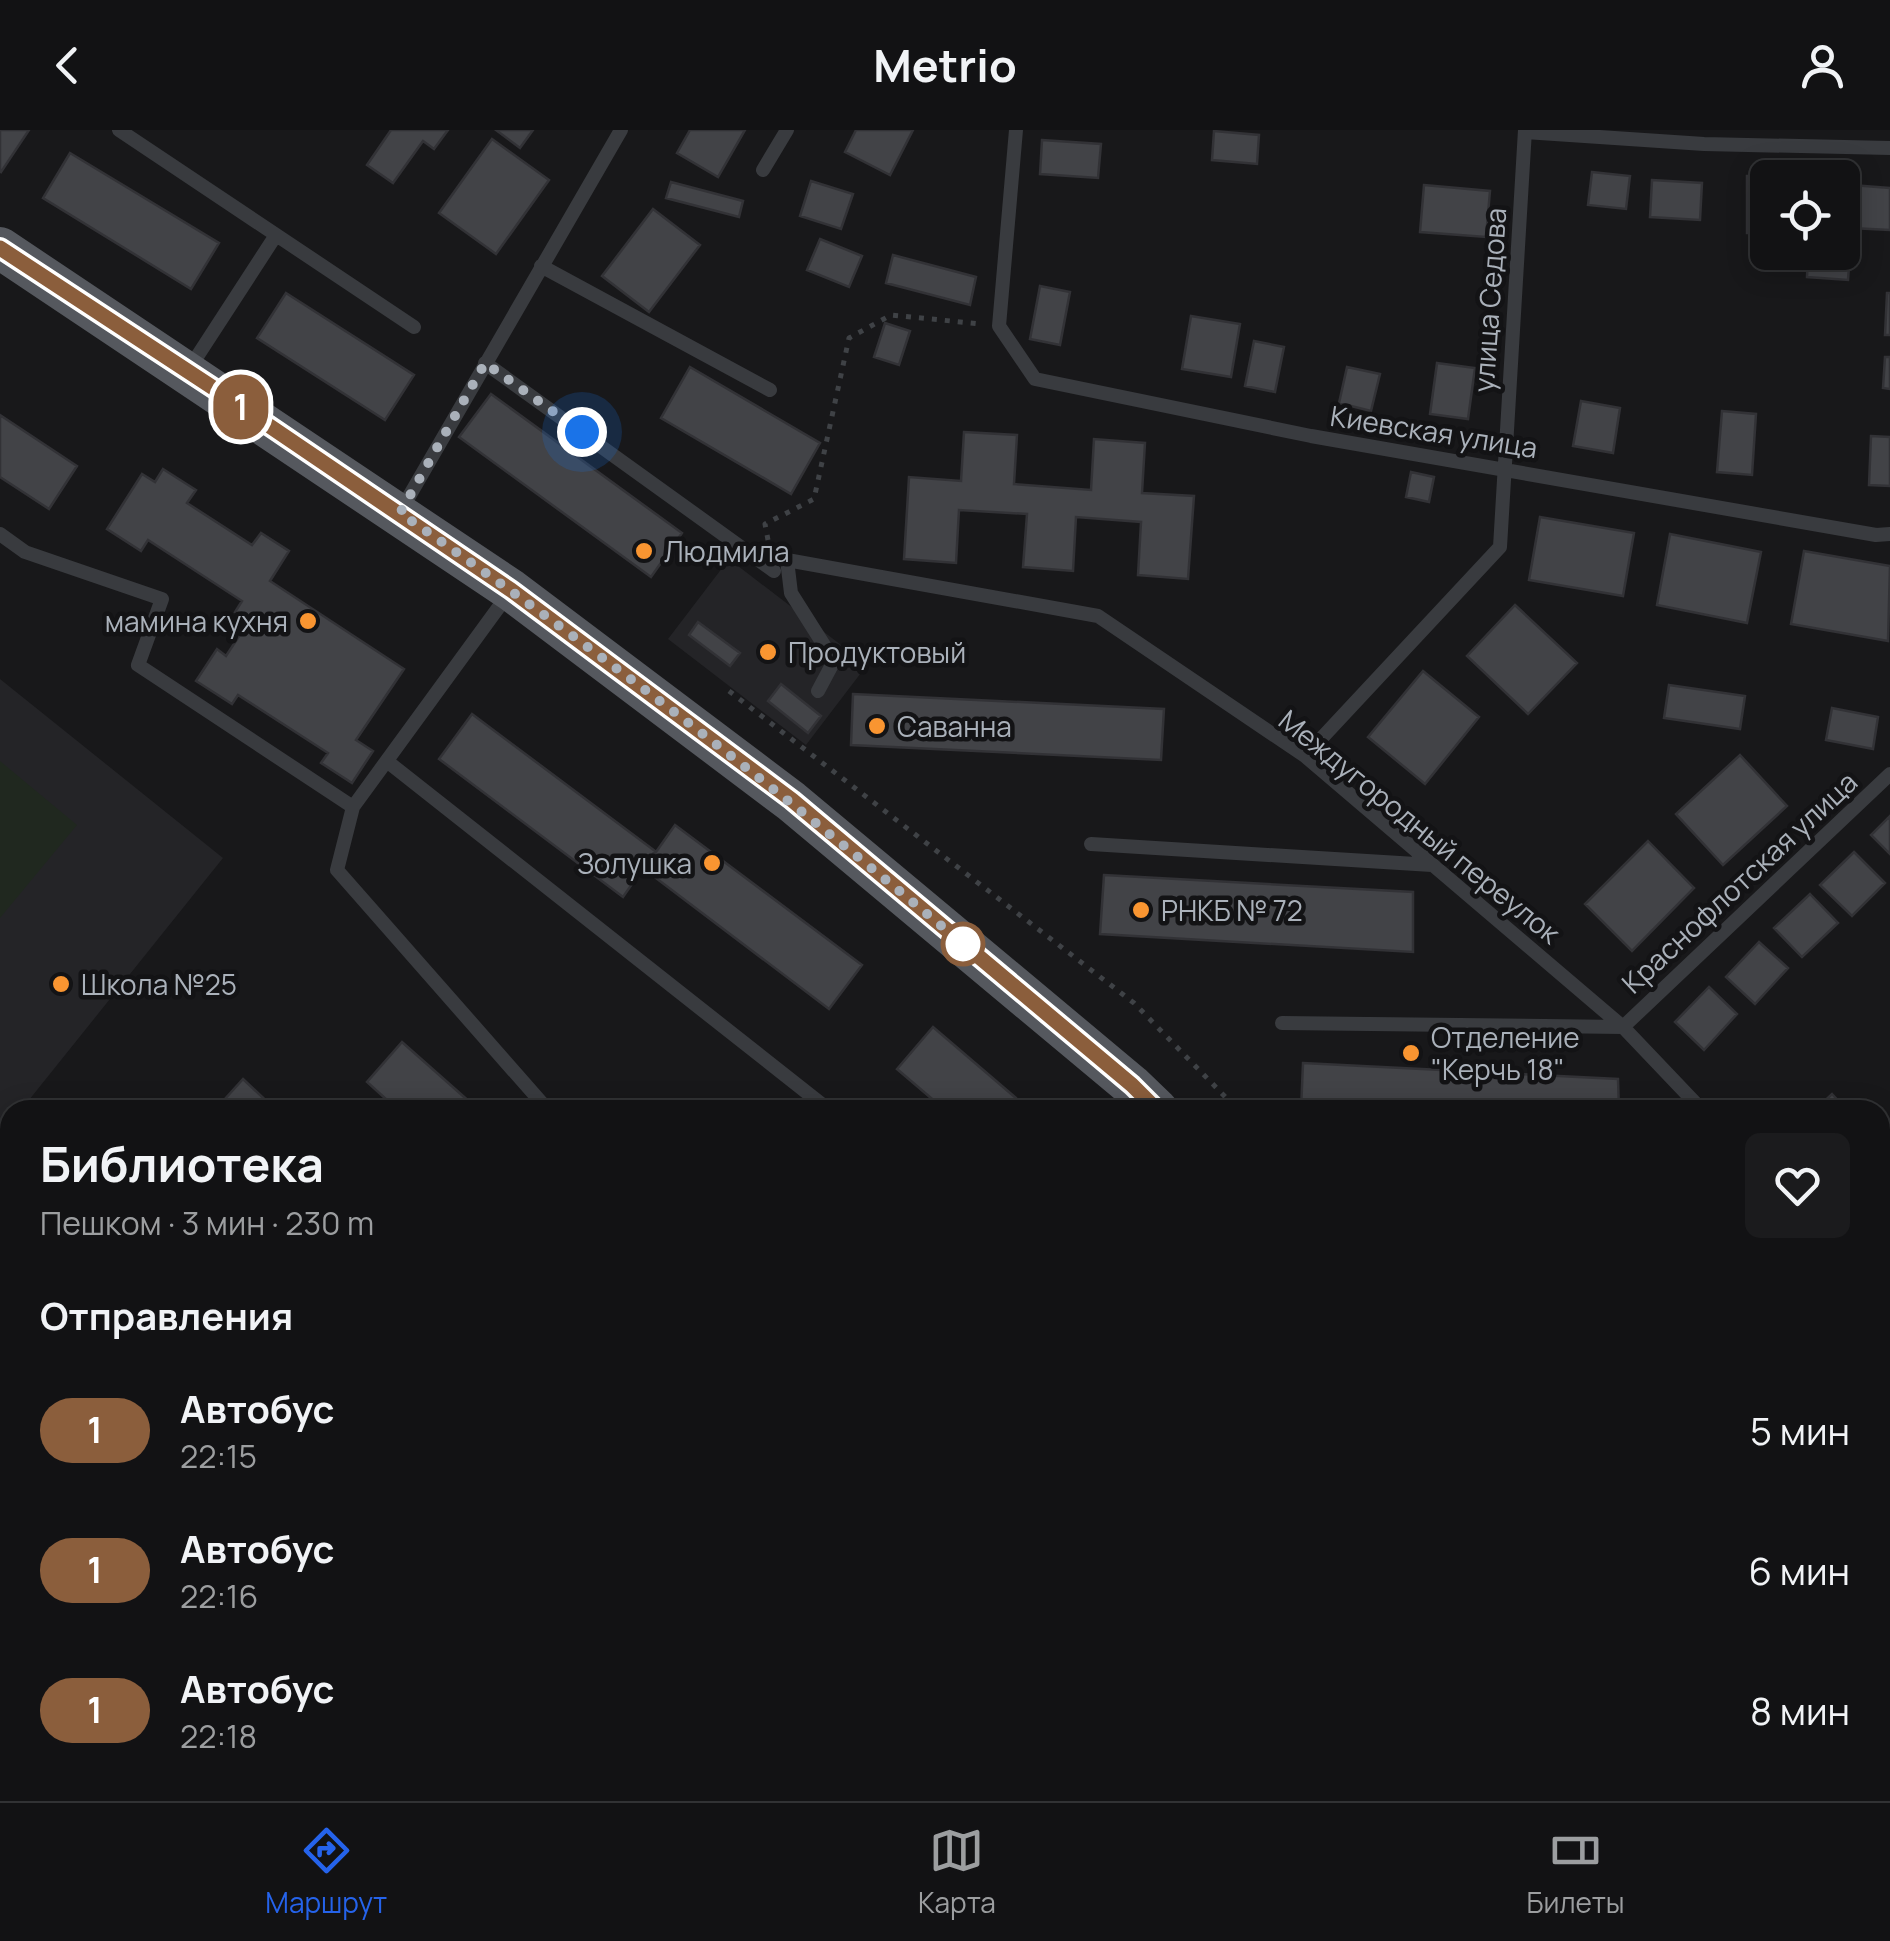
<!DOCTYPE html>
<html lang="ru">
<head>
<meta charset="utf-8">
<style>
	:root { --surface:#121214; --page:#1b1b1d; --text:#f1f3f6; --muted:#9c9ea0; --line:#313234; --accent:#2563eb }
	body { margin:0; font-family:Manrope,sans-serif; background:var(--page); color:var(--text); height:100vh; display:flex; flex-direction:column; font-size:38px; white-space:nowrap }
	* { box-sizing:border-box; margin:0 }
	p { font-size:32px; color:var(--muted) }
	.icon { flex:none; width:55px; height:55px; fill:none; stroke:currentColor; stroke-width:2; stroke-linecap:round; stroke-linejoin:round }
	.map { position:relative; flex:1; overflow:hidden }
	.side { position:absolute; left:0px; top:970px; width:1890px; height:702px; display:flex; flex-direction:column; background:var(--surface); border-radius:30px 30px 0 0; box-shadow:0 5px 25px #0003,0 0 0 2px var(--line) }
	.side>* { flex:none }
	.badge { padding:0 20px; border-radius:32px; font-size:35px; line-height:65px }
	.tools { position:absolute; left:1750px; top:30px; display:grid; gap:20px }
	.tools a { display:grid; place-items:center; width:110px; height:110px; border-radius:15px; background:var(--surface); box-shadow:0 5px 25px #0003,0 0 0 2px var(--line); font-size:50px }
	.you { position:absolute; width:50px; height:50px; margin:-25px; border:8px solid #fff; border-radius:50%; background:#1a73e8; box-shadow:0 0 0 15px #1a73e833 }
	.map>.badge { position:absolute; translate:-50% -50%; box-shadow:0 0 0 5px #fff }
	h2 { padding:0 40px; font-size:38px; line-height:90px }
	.round { display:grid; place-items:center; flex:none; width:105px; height:105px; border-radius:15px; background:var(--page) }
	.headline { display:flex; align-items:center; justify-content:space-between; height:170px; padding:0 40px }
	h1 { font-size:48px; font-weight:700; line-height:75px }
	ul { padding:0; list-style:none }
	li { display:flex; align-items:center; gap:30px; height:140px; padding:0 40px }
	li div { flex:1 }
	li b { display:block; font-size:38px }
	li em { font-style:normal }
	li .badge { min-width:110px; font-weight:700; text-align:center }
	header { display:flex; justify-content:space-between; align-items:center; height:130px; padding:0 40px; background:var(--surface); font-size:45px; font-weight:700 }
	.tab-bar { display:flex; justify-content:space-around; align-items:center; height:140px; border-top:2px solid var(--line); background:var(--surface); font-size:28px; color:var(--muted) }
	.tab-bar a { display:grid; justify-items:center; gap:5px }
	.tab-bar .active { color:var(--accent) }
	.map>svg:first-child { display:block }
	.built { fill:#242427 }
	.green { fill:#20281f }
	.building { fill:#424347; stroke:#323236; stroke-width:2.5 }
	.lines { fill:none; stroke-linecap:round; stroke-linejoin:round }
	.path { stroke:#3f4246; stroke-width:5; stroke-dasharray:5 8; stroke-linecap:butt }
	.service { stroke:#393b3f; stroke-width:14 }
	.secondary { stroke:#474a4f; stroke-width:38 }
	.primary { stroke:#55585e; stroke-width:42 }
	.line-casing { stroke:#fff; stroke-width:22 }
	.line { stroke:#8b5e3c; stroke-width:15 }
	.walk { stroke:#aab1ba; stroke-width:10; stroke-dasharray:0 18 }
	.poi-dot { fill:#f99531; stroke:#131315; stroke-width:4 }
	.stop-dot { fill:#fff; stroke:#8b5e3c; stroke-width:5 }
	.labels { text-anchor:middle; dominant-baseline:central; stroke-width:9; stroke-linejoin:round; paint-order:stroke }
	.street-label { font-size:28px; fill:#aab1ba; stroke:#131315 }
	.poi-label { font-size:28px; fill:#aab1ba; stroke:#131315; text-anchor:start }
</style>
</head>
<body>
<header><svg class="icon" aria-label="back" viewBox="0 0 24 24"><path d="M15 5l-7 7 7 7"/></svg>Metrio<svg class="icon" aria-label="person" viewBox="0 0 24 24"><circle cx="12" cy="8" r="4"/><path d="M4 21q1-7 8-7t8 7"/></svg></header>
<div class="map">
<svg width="1890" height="1671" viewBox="0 0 1890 1671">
	<rect width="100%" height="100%" fill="#18181a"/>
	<path class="built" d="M729,429L867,535L806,615L668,509Z
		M0,549L223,728L21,980H10V994L0,1007Z"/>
	<path class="green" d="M0,631L77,695L0,788Z"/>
	<path class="building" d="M0,0H29L1,42L0,41Z
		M391,0H448L434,19L423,11L393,53L367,35Z
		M496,0H533L520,18Z
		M690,0H745L718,47L677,23Z
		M856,0H913L890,45L845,22Z
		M1214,1L1259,5L1257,34L1212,30Z
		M492,9L549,50L496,124L439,83Z
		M1042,10L1101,14L1098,48L1040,44Z
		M70,23L219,113L191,159L43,68Z
		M1592,42L1630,46L1626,79L1588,75Z
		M1747,46H1790L1768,48V103H1747Z
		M1652,50L1702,53L1700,90L1650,87Z
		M811,51L853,64L841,99L800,86Z
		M671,52L743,71L739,87L666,68Z
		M1424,55L1490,61L1486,107L1420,102Z
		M1852,55L1890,58V100L1851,98Z
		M653,79L700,115L649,182L602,146Z
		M1842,107L1851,108L1848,150L1807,147L1808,122H1842Z
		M820,109L862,126L849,157L807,140Z
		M893,125L976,147L970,175L886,153Z
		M1040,156L1070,162L1060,215L1030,209Z
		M286,163L414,245L385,290L257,208Z
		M1887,163H1890V205H1885Z
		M1191,186L1240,194L1231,247L1182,239Z
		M885,193L910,201L899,235L874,227Z
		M1254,211L1284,217L1275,262L1245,256Z
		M1885,227H1890V259L1883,258Z
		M1437,233L1475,238L1468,289L1430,284Z
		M690,237L820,313L791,364L661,288Z
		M1347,237L1380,244L1371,281L1339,273Z
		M491,264L682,403L651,447L459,307Z
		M1581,271L1620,278L1613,323L1573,316Z
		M1722,281L1756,284L1752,345L1717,342Z
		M0,285L77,336L49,379L0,347Z
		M964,302L1017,305L1014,354L1091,360L1094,309L1145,313L1142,363L1194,366L1188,449L1138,445L1141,392L1076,387L1073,441L1023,437L1027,384L959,380L956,433L904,429L909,347L961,351Z
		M1871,306L1890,307V356L1869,355Z
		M163,339L196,360L187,373L252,415L261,403L289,421L270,451L404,539L356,610L373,621L352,653L321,633L328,623L238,565L232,574L196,551L217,519L226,526L249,491L235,482L242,471L148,410L141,421L107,399L142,344L155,352Z
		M1411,342L1434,347L1429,372L1406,367Z
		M1540,387L1634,403L1623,466L1529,450Z
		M1670,404L1761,422L1747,493L1657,475Z
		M1804,421L1890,436L1888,511L1791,494Z
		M1515,475L1577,533L1528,584L1467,526Z
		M698,492L740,523L730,536L689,505Z
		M1423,541L1479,587L1425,654L1368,607Z
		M781,554L821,586L808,603L768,571Z
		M1669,555L1745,566L1740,599L1664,588Z
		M853,564L1164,579L1161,630L851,615Z
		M1832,578L1878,587L1873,619L1826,610Z
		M472,584L655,721L623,767L439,629Z
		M1740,625L1787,676L1723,735L1676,684Z
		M1890,686V724L1871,705Z
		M675,695L862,835L829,879L644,739Z
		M1648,711L1694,758L1632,821L1585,774Z
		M1854,722L1885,753L1852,786L1820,755Z
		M1104,745L1413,762V822L1100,804Z
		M1810,764L1838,793L1802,827L1774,798Z
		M1759,812L1788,838L1755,874L1726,847Z
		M1709,857L1737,884L1704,920L1675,892Z
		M933,897L1030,980H945L897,939Z
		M402,912L472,974L467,980H398L367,952Z
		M1303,933L1618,949L1619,980H1301Z
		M243,949L276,980H215Z
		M1832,964L1847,980H1815Z
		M0,1260L10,1270V1342L2,1350Z
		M1890,1512V1572L1880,1578V1517Z
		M3,1536L10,1545V1624L0,1612V1539Z
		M368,1662H431L400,1671H370Z"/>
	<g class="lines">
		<path class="path" d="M768,410L765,394L814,369L849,208L891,185L981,194
			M729,561L1134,873L1238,980
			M847,1662L862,1671
			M1733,1662L1738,1671"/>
		<path class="service" d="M119,0L414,197
			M1016,0L999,196L1035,249L1311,306L1876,405L1890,404
			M1525,2L1704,14L1890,18
			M763,40L787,0
			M541,136L770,260
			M485,233L774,441
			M189,239L276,105
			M400,382L621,0
			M0,404L25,422L162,469L138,535L353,677
			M509,463L353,677L337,740L548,980
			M818,561L834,531L791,463L787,430L1098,486L1305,626L1623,897L1702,980
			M1305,626L1500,417L1525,0
			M388,632L829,980
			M1091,714L1432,735
			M1282,893L1623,897L1890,644
			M1880,1167L1890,1178
			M0,1228L10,1237
			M1880,1445L1890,1439
			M0,1658L14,1671
			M1059,1662L1061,1671
			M662,1671L690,1662
			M1260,1671L1286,1662"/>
		<path class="secondary" d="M0,1437L10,1446
			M256,1662L265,1671
			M1846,1671L1873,1662"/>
		<path class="primary" d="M0,118L511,460L791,671L1131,955L1157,980
			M1678,1662L1683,1671"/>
	</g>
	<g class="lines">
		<g class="line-casing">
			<path id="line" d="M0,118L218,261L511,460L792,670L1132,955L1157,980"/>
		</g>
		<use href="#line" class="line"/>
		<path class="walk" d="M582,302L485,233L400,383C595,517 781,661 963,814"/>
	</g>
	<g class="poi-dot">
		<circle cx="644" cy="421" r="10"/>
		<circle cx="308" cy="491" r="10"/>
		<circle cx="768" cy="522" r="10"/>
		<circle cx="877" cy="596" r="10"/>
		<circle cx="712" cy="733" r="10"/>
		<circle cx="1141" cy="780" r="10"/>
		<circle cx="61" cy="854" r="10"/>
		<circle cx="1411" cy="923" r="10"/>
	</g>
	<circle class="stop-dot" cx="963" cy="814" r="20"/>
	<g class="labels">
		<g class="street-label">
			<text transform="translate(1489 170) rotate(-86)">улица Седова</text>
			<text transform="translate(1434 301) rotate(9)">Киевская улица</text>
			<text transform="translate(1420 696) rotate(39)">Междугородный переулок</text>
			<text transform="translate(1739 752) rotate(-43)">Краснофлотская улица</text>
		</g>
		<g class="poi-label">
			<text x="664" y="421">Людмила</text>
			<text x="288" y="491" text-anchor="end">мамина кухня</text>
			<text x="788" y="522">Продуктовый</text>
			<text x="897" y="596">Саванна</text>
			<text x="692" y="733" text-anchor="end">Золушка</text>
			<text x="1161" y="780">РНКБ № 72</text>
			<text x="81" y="854">Школа №25</text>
			<text x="1431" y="907">Отделение<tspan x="1431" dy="32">"Керчь 18"</tspan></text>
		</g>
	</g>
</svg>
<div class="tools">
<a><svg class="icon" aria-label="locate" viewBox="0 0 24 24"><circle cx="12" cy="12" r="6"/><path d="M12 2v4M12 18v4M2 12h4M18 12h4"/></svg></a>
</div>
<div class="you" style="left:582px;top:302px"></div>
<b class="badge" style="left:241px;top:277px;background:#8b5e3c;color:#fff">1</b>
<section class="side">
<div class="headline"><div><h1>Библиотека</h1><p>Пешком · 3 мин · 230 m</p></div><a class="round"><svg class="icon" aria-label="heart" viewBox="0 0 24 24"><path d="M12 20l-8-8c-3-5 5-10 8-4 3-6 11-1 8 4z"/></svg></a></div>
<h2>Отправления</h2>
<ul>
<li><span class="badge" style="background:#8b5e3c;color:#fff">1</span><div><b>Автобус</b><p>22:15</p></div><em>5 мин</em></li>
<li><span class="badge" style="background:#8b5e3c;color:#fff">1</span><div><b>Автобус</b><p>22:16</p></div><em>6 мин</em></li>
<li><span class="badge" style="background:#8b5e3c;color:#fff">1</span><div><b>Автобус</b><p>22:18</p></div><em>8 мин</em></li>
</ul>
</section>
</div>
<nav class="tab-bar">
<a class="active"><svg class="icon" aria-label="directions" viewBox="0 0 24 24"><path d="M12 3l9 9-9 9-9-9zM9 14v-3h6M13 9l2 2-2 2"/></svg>Маршрут</a>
<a><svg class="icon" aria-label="map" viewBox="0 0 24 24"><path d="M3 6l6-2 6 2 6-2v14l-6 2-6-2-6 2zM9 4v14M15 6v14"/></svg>Карта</a>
<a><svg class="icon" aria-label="tickets" viewBox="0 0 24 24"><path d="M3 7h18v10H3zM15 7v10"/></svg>Билеты</a>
</nav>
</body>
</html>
